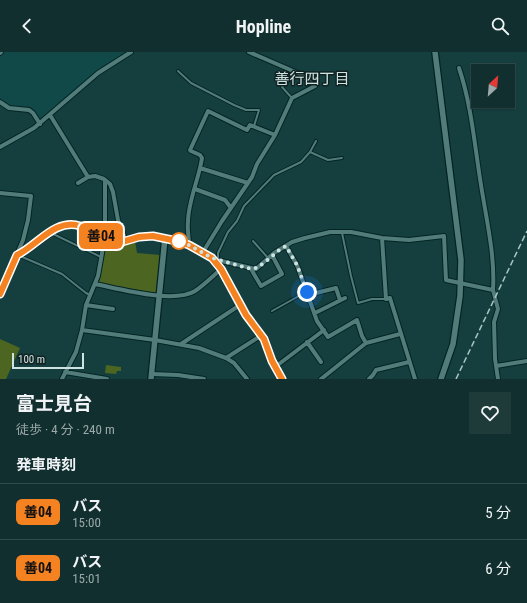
<!DOCTYPE html>
<html lang="ja">
<head>
<meta charset="utf-8">
<style>
	:root { --surface:#102f2e; --page:#1e3b3a; --text:#f1f3f6; --muted:#9ca9aa; --line:#304a4a }
	body { margin:0; font-family:"Roboto Condensed","Noto Sans JP",sans-serif; background:var(--page); color:var(--text); height:100vh; display:flex; flex-direction:column; font-size:15px; white-space:nowrap }
	* { box-sizing:border-box; margin:0 }
	p { font-size:13px; color:var(--muted) }
	.icon { flex:none; width:22px; height:22px; fill:none; stroke:currentColor; stroke-width:2; stroke-linecap:round; stroke-linejoin:round }
	.map { position:relative; height:327px; overflow:hidden }
	.sheet { display:flex; flex-direction:column; background:var(--surface); flex:1 }
	.sheet>* { flex:none }
	.badge { padding:0 8px; border-radius:6px; font-size:14px; line-height:26px }
	.needle { width:26px; rotate:26deg }
	.controls { position:absolute; left:471px; top:12px; display:grid; gap:8px }
	.controls a { display:grid; place-items:center; width:44px; height:44px; border-radius:0px; background:var(--surface); box-shadow:0 1px 3px #0004,0 0 0 1px var(--line); font-size:20px }
	.scale { position:absolute; left:12px; bottom:10px; width:72px; box-sizing:border-box; padding-left:4px; border:2px solid #cde2e1; border-top:0; font-size:11px; line-height:14px; white-space:nowrap; color:#cde2e1; -webkit-text-stroke:3px #122; paint-order:stroke }
	.you { position:absolute; width:20px; height:20px; margin:-10px; border:3px solid #fff; border-radius:50%; background:#1a73e8; box-shadow:0 0 0 6px #1a73e833 }
	.map>.badge { position:absolute; translate:-50% -50%; box-shadow:0 0 0 2px #fff }
	h2 { padding:0 16px; font-size:15px; line-height:36px }
	.round { display:grid; place-items:center; flex:none; width:42px; height:42px; border-radius:0px; background:var(--page) }
	.summary { display:flex; align-items:center; justify-content:space-between; height:68px; padding:0 16px }
	h1 { font-size:19px; font-weight:700; line-height:30px }
	ul { padding:0; list-style:none }
	li { display:flex; align-items:center; gap:12px; height:56px; padding:0 16px; border-top:1px solid var(--line) }
	li div { flex:1 }
	li b { display:block; font-size:15px }
	li em { font-style:normal }
	li .badge { min-width:44px; font-weight:700; text-align:center }
	header { display:flex; justify-content:space-between; align-items:center; height:52px; padding:0 16px; background:var(--surface); font-size:18px; font-weight:700 }
	.map>svg:first-child { display:block }
	.built { fill:#104948 }
	.green { fill:#4c6622 }
	.lines { fill:none; stroke-linecap:round; stroke-linejoin:round }
	.lane-casing { stroke:#042424; stroke-width:4 }
	.street-casing { stroke:#042424; stroke-width:6 }
	.secondary-casing { stroke:#042424; stroke-width:8 }
	.lane { stroke:#527c7a; stroke-width:2 }
	.street { stroke:#527c7a; stroke-width:4 }
	.secondary { stroke:#527c7a; stroke-width:5.5 }
	.rail { stroke:#abc4c3; stroke-width:1.5; stroke-dasharray:6 3; stroke-linecap:butt }
	.line-casing { stroke:#fff; stroke-width:9 }
	.line { stroke:#f58220; stroke-width:6 }
	.walk { stroke:#cde2e1; stroke-width:4; stroke-dasharray:0 7.2 }
	.stop-dot { fill:#fff; stroke:#f58220; stroke-width:2 }
	.labels { text-anchor:middle; dominant-baseline:central; stroke-width:3; stroke-linejoin:round; paint-order:stroke }
	.neighbourhood-label { font-size:15px; fill:#cde2e1; stroke:#122 }
</style>
</head>
<body>
<header><svg class="icon" aria-label="back" viewBox="0 0 24 24"><path d="M15 5l-7 7 7 7"/></svg>Hopline<svg class="icon" aria-label="search" viewBox="0 0 24 24"><circle cx="10" cy="10" r="6"/><path d="M15 15l6 6"/></svg></header>
<div class="map">
<svg width="527" height="327" viewBox="0 0 527 327">
	<rect width="100%" height="100%" fill="#153f3e"/>
	<path class="built" d="M3,0H127L100,16L40,67H38L34,60L28,54H7L0,49V3Z"/>
	<path class="green" d="M135,189L137,201L160,203L156,241L99,231L106,192H123Z
		M0,287L20,296L6,327H0Z
		M106,313L121,315V319H117L116,322L105,321Z"/>
	<g class="lines">
		<g class="lane-casing">
			<path id="lane" d="M178,19L191,31L234,53L246,58H259L254,74
				M291,45L282,35L295,21
				M310,100L328,108L342,106
				M51,181L101,205
				M342,181L351,224L358,251L372,247H386
				M253,189L268,206
				M20,204L62,222L86,241L90,243
				M218,207V201L228,180L237,169L244,154L274,123L301,110L310,100L316,89
				M272,259L306,240"/>
		</g>
		<g class="street-casing">
			<path id="street" d="M0,1L1,0
				M459,16C473,58 475,101 483,145C488,175 495,207 493,238
				M0,50L9,56L29,58L33,61L40,72
				M50,63L88,125
				M0,95L34,76L98,21L131,0
				M200,116L248,131
				M78,131L88,125L95,124L104,127L110,132L113,140L118,168L126,189
				M195,137L225,148L231,156
				M0,141L31,144L28,168L23,188L0,242
				M382,186L386,247L390,246L415,327
				M189,193C189,185 187,178 188,170C188,149 199,127 202,106L200,103L191,99L190,98L208,59L247,78L250,73L275,83
				M286,194L297,213L317,269L328,285L357,268L362,284L366,291
				M203,200L222,169L252,125L257,112L275,83L292,46L315,34L300,22L249,0
				M213,207L256,217L274,201L292,190L305,186L330,180H351L382,186L409,188L444,184L446,228L493,238L498,257L494,270L495,307L498,327
				M251,217L261,234L282,222L272,203
				M95,232C120,237 174,252 195,239C204,233 213,224 221,217
				M308,243L336,236L340,248
				M86,253L113,257
				M315,261L345,246
				M82,278L155,288L199,296L226,306L234,311L247,327
				M307,290L321,310
				M181,292L240,253
				M226,306L262,283
				M496,314L527,309
				M275,315L324,278
				M65,320L107,327
				M152,322L178,323L204,327
				M62,327L76,300L82,278L86,253L98,224L105,184V128
				M321,327L366,291L400,282
				M369,327L373,323L376,318L409,310"/>
		</g>
		<g class="secondary-casing">
			<path id="secondary" d="M435,0L461,208L460,244L453,292L441,327
				M17,203L27,198L59,174L69,172L80,174L112,189L122,190L139,185L153,184L165,186L189,193L212,206L221,217L246,263L265,287L272,309L282,327
				M151,327L165,186"/>
		</g>
		<use href="#lane" class="lane"/>
		<use href="#street" class="street"/>
		<use href="#secondary" class="secondary"/>
		<path class="rail" d="M456,327L527,179"/>
	</g>
	<g class="lines">
		<g class="line-casing">
			<path id="line" d="M0,242L17,203C38,193 55,166 80,174L112,189L122,190L139,185L153,184L177,189L189,193L212,206L221,217L246,263L264,287L272,309L282,327"/>
		</g>
		<use href="#line" class="line"/>
		<path class="walk" d="M179,189H177L189,193L212,206L251,217C261,217 275,199 286,194L297,213L307,240"/>
	</g>
	<circle class="stop-dot" cx="179" cy="189" r="8"/>
	<g class="labels">
		<g class="neighbourhood-label">
			<text x="312" y="27">善行四丁目</text>
		</g>
	</g>
</svg>
<div class="controls">
<a><svg class="needle" viewBox="-14 -14 28 28"><path d="M0-13l5 13h-10z" fill="#e53935"/><path d="M0 13l5-13h-10z" fill="#9ca9aa"/></svg></a>
</div>
<div class="scale">100 m</div>
<div class="you" style="left:307px;top:240px"></div>
<b class="badge" style="left:101px;top:184px;background:#f58220;color:#111">善04</b>
</div>
<section class="sheet">
<div class="summary"><div><h1>富士見台</h1><p>徒歩 · 4 分 · 240 m</p></div><a class="round"><svg class="icon" aria-label="heart" viewBox="0 0 24 24"><path d="M12 20l-8-8c-3-5 5-10 8-4 3-6 11-1 8 4z"/></svg></a></div>
<h2>発車時刻</h2>
<ul>
<li><span class="badge" style="background:#f58220;color:#111">善04</span><div><b>バス</b><p>15:00</p></div><em>5 分</em></li>
<li><span class="badge" style="background:#f58220;color:#111">善04</span><div><b>バス</b><p>15:01</p></div><em>6 分</em></li>
</ul>
</section>
</body>
</html>
